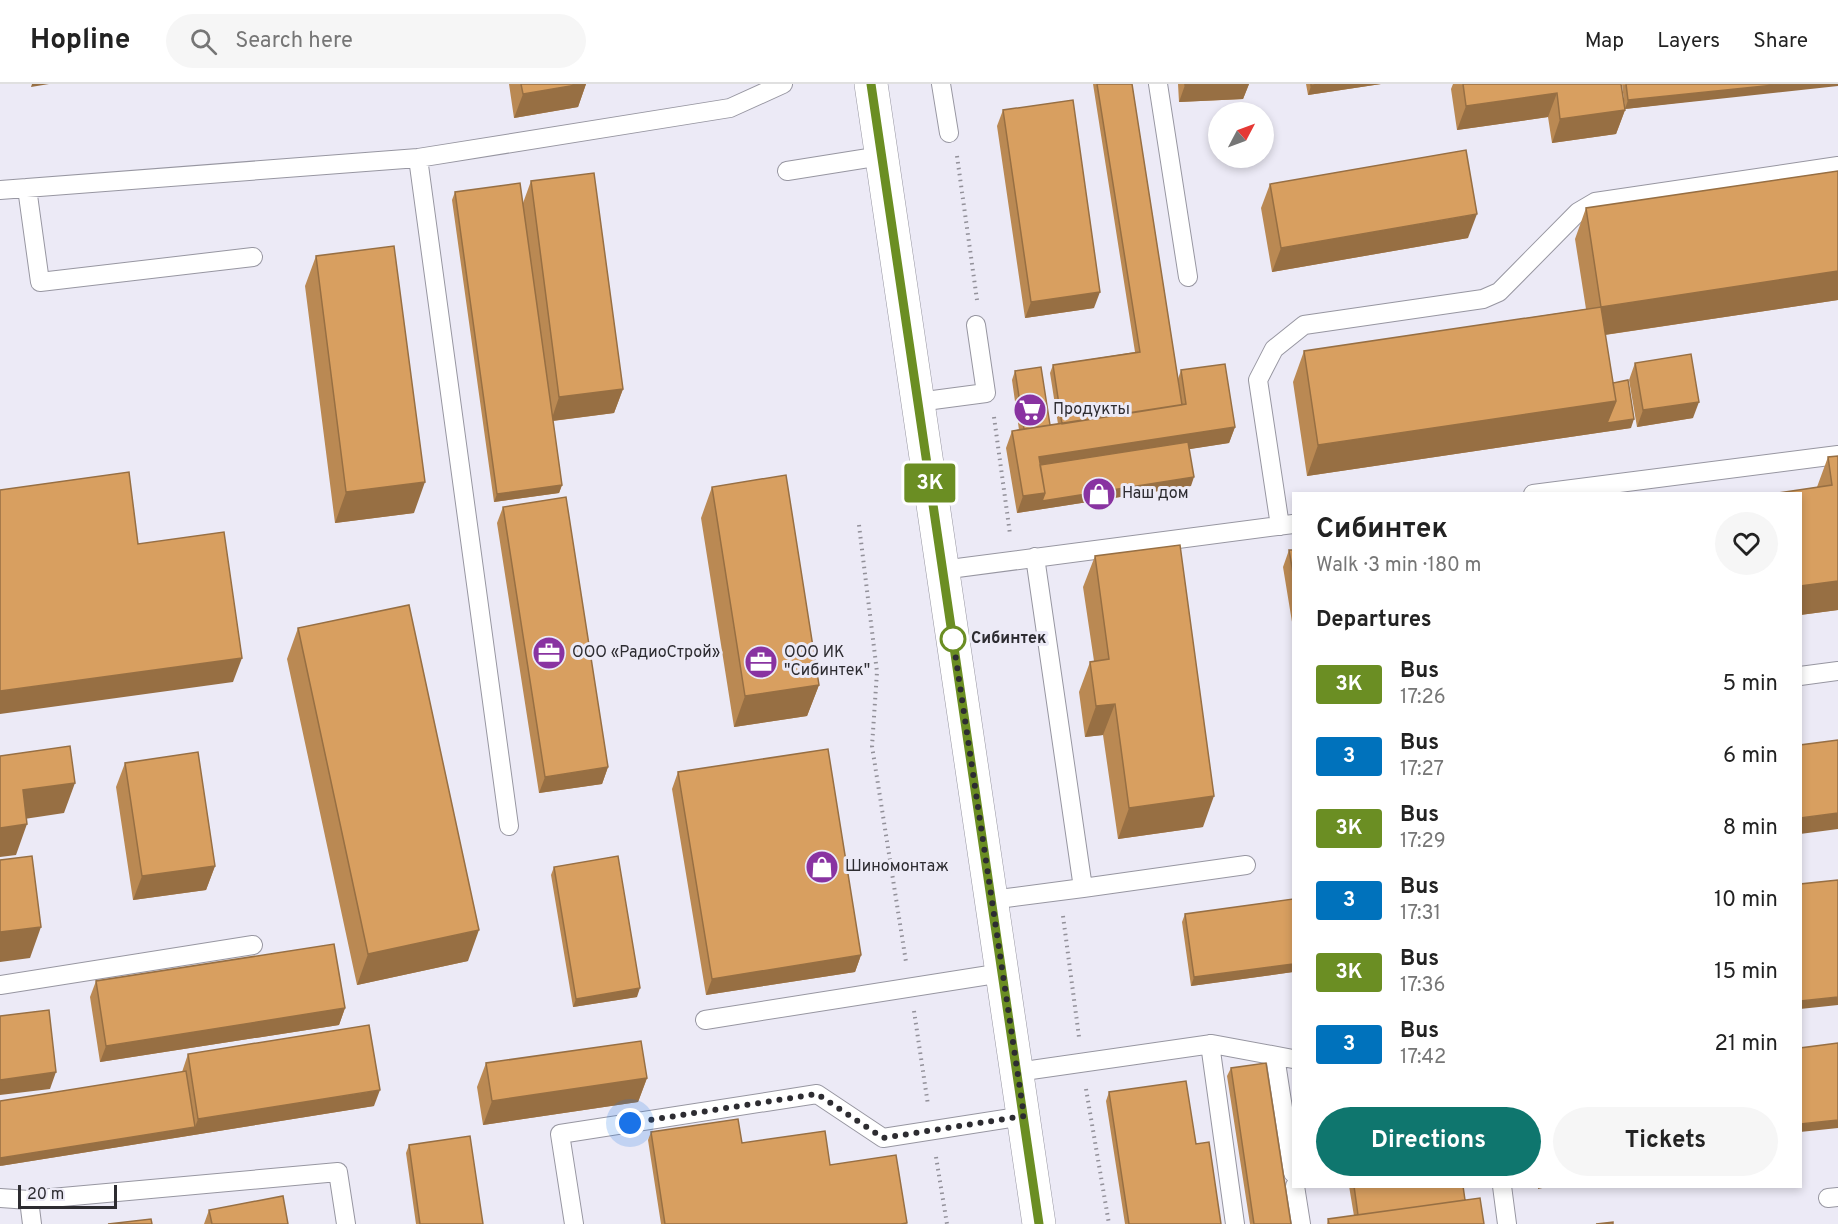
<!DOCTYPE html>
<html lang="en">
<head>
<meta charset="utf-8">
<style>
	:root { --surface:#fff; --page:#f6f6f6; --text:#222; --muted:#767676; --line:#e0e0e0; --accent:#0f766e }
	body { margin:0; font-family:Overpass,sans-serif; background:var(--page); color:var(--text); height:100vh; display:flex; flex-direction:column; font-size:22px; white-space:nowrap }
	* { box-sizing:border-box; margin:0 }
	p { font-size:20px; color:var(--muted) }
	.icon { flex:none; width:33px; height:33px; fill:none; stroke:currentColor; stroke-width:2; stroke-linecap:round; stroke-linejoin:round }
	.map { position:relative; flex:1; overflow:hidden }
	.panel { position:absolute; left:1292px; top:408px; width:510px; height:696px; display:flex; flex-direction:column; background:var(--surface); border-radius:0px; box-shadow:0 3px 9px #0003 }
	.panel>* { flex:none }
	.badge { padding:0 12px; border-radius:4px; font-size:21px; line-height:39px }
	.needle { width:39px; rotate:49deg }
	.controls { position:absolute; left:1208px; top:18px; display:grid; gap:12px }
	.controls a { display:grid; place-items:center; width:66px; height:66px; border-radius:50%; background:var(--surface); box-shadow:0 3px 9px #0003; font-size:30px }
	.scale { position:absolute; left:18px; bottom:15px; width:99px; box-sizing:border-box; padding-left:6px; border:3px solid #2d2c31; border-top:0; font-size:16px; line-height:21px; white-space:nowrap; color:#2d2c31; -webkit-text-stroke:4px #eceaf6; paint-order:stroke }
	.you { position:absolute; width:30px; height:30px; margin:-15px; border:4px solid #fff; border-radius:50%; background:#1a73e8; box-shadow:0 0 0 9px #1a73e833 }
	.map>.badge { position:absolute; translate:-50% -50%; box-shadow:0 0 0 3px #fff }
	h2 { padding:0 24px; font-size:22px; line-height:54px }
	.round { display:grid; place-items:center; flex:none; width:63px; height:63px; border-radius:32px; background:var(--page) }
	.headline { display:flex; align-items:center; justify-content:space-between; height:102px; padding:0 24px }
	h1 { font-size:28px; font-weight:700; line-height:45px }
	.primary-button { display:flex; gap:12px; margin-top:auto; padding:12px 24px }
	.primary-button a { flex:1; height:69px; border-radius:36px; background:var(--accent); color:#fff; font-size:24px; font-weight:700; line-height:69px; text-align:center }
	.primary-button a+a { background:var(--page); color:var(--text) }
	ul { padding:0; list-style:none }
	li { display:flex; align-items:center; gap:18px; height:72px; padding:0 24px }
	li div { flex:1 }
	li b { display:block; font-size:22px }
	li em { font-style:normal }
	li .badge { min-width:66px; font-weight:700; text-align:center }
	header { display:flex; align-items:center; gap:36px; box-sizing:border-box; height:84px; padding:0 30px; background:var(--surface); border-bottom:2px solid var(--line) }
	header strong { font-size:28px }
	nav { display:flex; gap:33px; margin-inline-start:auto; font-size:21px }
	.search { width:420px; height:54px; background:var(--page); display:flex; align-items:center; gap:15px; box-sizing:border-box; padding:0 21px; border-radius:33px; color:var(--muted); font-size:22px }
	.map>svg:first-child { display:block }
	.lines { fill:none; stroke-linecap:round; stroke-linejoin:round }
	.service-casing { stroke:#9796a1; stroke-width:20 }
	.secondary-casing { stroke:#9796a1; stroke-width:34 }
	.path { stroke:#929099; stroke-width:4; stroke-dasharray:1.5 4.5; stroke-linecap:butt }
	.service { stroke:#fff; stroke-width:18 }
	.secondary { stroke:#fff; stroke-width:33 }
	.wall { fill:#ba8953 }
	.shaded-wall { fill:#976f43 }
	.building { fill:#d89f60; stroke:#976f43; stroke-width:1.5 }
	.line-casing { stroke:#fff; stroke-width:14 }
	.line { stroke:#6b8e23; stroke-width:9 }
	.walk { stroke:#2d2c31; stroke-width:6; stroke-dasharray:0 10.8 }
	.stop-dot { fill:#fff; stroke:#6b8e23; stroke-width:3 }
	.labels { text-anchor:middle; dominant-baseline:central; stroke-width:6; stroke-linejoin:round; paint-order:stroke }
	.poi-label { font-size:16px; fill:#2d2c31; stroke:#eceaf6; text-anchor:start }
	.stop-label { font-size:16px; font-weight:bold; fill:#2d2c31; stroke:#eceaf6; text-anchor:start }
</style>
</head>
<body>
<header>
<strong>Hopline</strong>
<div class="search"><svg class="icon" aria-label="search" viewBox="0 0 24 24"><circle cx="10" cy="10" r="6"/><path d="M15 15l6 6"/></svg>Search here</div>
<nav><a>Map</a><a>Layers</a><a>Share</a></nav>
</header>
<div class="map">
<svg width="1838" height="1140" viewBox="0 0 1838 1140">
	<rect width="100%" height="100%" fill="#eceaf6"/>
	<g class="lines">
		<g class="service-casing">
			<path id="service" d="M941,0L949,49
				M1158,0L1188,193
				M418,74L509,742
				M787,87L881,72
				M27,104L40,198L253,173
				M0,106L418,74L730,24L783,0
				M918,318L986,309L976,241
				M1533,410L1838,371
				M1280,442L1258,296L1274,265L1304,241L1483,215L1499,208L1578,128L1595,118L1838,82
				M942,486L1293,440
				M1800,592L1838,587
				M1083,804L1246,781
				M991,816L1083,804L1035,473
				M0,901L253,861
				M705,936L1002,889
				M1210,960L1235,1140
				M1275,972L1293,1089
				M1017,988L1212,960L1293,975
				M1295,1102L1301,1140
				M1502,1102L1507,1140
				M0,1114L29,1116L338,1088L346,1140
				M1828,1114L1838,1113
				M29,1116L32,1140
				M574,1140L560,1050L817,1010L883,1054L1024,1032"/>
		</g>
		<g class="secondary-casing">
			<path id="secondary" d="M871,0L1039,1140"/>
		</g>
		<path class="path" d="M957,72L977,216
			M994,333L1010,450
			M859,441L877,588L872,662L906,878
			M1063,832L1079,953
			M914,927L928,1021
			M1086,1005L1109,1140
			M936,1073L947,1140"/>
		<use href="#service" class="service"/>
		<use href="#secondary" class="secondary"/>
	</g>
	<path class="wall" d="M509,0H586L578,23L514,34Z
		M1093,0H1132L1178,295L1181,286L1235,343L1229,359L1189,365L1191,402L1017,429L1006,364L1012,347L1019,346L1012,296L1015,287L1050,341L1058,340L1050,289L1053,281L1135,268Z
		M1178,0H1249L1243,15L1179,18Z
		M1306,0H1381L1308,11Z
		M1453,0H1621L1625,26L1616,50L1552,59L1548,33L1457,46L1451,5Z
		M1622,0H1838L1625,25Z
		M1003,26L1094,224L1025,234L997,42Z
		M1838,87V216L1605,251L1613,299L1631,344L1307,392L1293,298L1304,267L1586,225L1575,155L1586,124Z
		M531,97L623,305L614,329L553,337L562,401L559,409L494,418L452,116L455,108L523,119Z
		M1270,100L1468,154L1272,188L1261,124Z
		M316,172L414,429L335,439L305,202Z
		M1635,279L1693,334L1637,343L1629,296Z
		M1838,372V526L1800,531V410L1817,403L1828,373Z
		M712,403L819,601L807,632L734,643L701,434Z
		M503,423L608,683L602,700L539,709L497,439Z
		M1289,466H1293V544L1283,483Z
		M1095,472L1203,743L1118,755L1103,651L1085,653L1079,608L1090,578L1094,577L1083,503Z
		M298,544L468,877L357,901L287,575Z
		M125,679L215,782L206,806L133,816L116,703Z
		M678,688L861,871L855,888L706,911L672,705Z
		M554,783L637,913L573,923L551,791Z
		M1293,815V888L1191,902L1182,838L1185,830Z
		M96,897L345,924L339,941L100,978L90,913Z
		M188,970L374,1022L0,1082L182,988Z
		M486,979L647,994L638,1018L483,1041L477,1003Z
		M1231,984L1291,1140H1250L1227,992Z
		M1109,1008L1221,1140H1125L1106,1017Z
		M651,1048L742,1059L830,1081L907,1139L906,1140H661L648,1056Z
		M409,1061L483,1140H416L406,1069Z
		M1349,1102H1463L1465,1116L1484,1140H1327L1328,1135L1354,1132Z
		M209,1126L288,1140H204Z"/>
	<path class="shaded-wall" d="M32,0H49L31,3Z
		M582,0H586L578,23L514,34L523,10Z
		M1220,0H1249L1243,15L1179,18L1185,1Z
		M1327,0H1381L1308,11L1311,2Z
		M1784,0H1838V2L1625,25L1628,16Z
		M1557,9L1548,33L1457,46L1466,22Z
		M1625,26L1616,50L1552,59L1560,35Z
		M1477,130L1468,154L1272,188L1281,164Z
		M1838,187V216L1590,253L1601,223Z
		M1100,208L1094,224L1025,234L1031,218Z
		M623,305L614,329L551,337L559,313Z
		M1616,317L1634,335L1631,344L1307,392L1318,361Z
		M1699,318L1693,334L1637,343L1643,326Z
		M1235,343L1229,359L1037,389L1039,373Z
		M1194,393L1191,402L1017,429L1023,412L1045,409Z
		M425,398L414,429L335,439L346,408Z
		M562,401L559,409L494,418L497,410Z
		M1838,497V526L1800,531V502Z
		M242,574L233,598L0,630V607Z
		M819,601L807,632L734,643L745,612Z
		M1115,620L1103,651L1085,653L1096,622Z
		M608,683L602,700L539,709L545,693Z
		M75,699L64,729L11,737L23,706Z
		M1214,712L1203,743L1118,755L1129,724Z
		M1838,729V745L1800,750V734Z
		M27,740L16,771L0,773V744Z
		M215,782L206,806L133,816L142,792Z
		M41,843L30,874L0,878V848Z
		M479,846L468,877L357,901L368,870Z
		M861,871L855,888L706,911L712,895Z
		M1293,880V888L1191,902L1194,893Z
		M640,904L637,913L573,923L576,915Z
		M1838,913V921L1800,925V917Z
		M345,924L339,941L100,978L106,962Z
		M56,988L50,1005L0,1011V996Z
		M647,994L638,1018L483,1041L492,1017Z
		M380,1006L374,1022L0,1082V1074L195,1043L198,1035Z
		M1838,1036V1044L1800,1048V1040Z
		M1538,1102H1551L1538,1105Z"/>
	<path class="building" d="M521,0H582L523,10Z
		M1097,0H1132L1182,321L1062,340L1053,281L1140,268Z
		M1185,0H1220L1185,1Z
		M1311,0H1327L1311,2Z
		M1463,0H1621L1625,26L1560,35L1557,9L1466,22Z
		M1626,0H1784L1628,16Z
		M1073,16L1100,208L1031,218L1003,26Z
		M1466,66L1477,130L1281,164L1270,100Z
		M1838,87V187L1601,223L1586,124Z
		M594,89L623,305L559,313L531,97Z
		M520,99L562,401L497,410L455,108Z
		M394,162L425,398L346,408L316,172Z
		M1601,223L1616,317L1318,361L1304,267Z
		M1691,270L1699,318L1643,326L1635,279Z
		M1225,280L1235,343L1039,373L1045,409L1023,412L1012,347L1186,320L1181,286Z
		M1041,283L1050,341L1024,345L1015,287Z
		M1628,296L1634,335L1607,339L1616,317L1613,299Z
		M1188,358L1194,393L1042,417L1045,409L1040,381Z
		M1838,372V497L1800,502V410H1772L1832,401L1828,373Z
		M129,388L138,460L224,448L242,574L0,607V406Z
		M786,391L819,601L745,612L712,403Z
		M566,413L608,683L545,693L503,423Z
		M1180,461L1214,712L1129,724L1115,620L1096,622L1090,578L1109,575L1095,472Z
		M1289,466H1293V489Z
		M409,521L479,846L368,870L298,544Z
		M1838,656V729L1800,734V661Z
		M70,662L75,699L23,706L27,740L0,744V672Z
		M828,665L861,871L712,895L678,688Z
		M198,668L215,782L142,792L125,679Z
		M32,772L41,843L0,848V776Z
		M618,772L640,904L576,915L554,783Z
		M1838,796V913L1800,917V800Z
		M1293,815V880L1194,893L1185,830Z
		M334,860L345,924L106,962L96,897Z
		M49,926L56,988L0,996V932Z
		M369,941L380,1006L198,1035L188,970Z
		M641,957L647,994L492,1017L486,979Z
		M1838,959V1036L1800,1040V964Z
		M1266,979L1291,1140H1254L1231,984Z
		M186,987L195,1043L0,1074V1017Z
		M1186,997L1196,1060L1209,1058L1221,1140H1129L1109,1008Z
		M738,1035L742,1059L825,1047L830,1081L896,1071L907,1139L901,1140H665L651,1048Z
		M470,1052L483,1140H420L409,1061Z
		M1354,1102H1463L1465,1116L1358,1131Z
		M283,1112L288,1140H212L209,1126Z
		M1480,1114L1484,1140H1329L1328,1135Z
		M151,1135L152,1140H108Z
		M1613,1138V1140H1596Z"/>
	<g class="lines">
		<g class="line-casing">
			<path id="line" d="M871,0L1039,1140"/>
		</g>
		<use href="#line" class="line"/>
		<path class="walk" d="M630,1039L817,1010L883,1054L1024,1032L953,555"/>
	</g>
	<defs>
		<g id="supermarket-disc" transform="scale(1.725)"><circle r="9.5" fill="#8933a1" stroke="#eceaf6"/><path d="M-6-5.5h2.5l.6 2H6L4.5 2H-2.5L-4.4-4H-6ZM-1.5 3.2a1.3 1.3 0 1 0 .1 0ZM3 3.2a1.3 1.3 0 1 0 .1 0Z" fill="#fff"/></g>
		<g id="shop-disc" transform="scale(1.725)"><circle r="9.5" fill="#8933a1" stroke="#eceaf6"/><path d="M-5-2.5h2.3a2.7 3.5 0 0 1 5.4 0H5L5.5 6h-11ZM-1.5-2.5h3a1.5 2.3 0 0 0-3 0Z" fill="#fff"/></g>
		<g id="office-disc" transform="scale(1.725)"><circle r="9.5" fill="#8933a1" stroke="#eceaf6"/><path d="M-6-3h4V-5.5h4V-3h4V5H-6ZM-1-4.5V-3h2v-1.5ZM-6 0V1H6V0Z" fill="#fff"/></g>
	</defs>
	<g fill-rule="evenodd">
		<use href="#supermarket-disc" x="1030" y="326"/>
		<use href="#shop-disc" x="1099" y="410"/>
		<use href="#office-disc" x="549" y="569"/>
		<use href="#office-disc" x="761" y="578"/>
		<use href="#shop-disc" x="822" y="783"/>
	</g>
	<circle class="stop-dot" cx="953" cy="555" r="12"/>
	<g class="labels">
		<g class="poi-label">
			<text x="1053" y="326">Продукты</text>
			<text x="1122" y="410">Наш дом</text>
			<text x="572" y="569">ООО «РадиоСтрой»</text>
			<text x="784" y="569">ООО ИК<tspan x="784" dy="18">"Сибинтек"</tspan></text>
			<text x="845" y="783">Шиномонтаж</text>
		</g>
		<g class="stop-label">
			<text x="971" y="555">Сибинтек</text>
		</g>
	</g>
</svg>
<div class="controls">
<a><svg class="needle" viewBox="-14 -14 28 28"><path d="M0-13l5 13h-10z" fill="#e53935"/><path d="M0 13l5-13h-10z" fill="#767676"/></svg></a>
</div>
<div class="scale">20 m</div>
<div class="you" style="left:630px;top:1039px"></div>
<b class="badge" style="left:930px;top:399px;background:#6b8e23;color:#fff">3К</b>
<section class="panel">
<div class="headline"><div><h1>Сибинтек</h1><p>Walk · 3 min · 180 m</p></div><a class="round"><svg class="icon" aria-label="heart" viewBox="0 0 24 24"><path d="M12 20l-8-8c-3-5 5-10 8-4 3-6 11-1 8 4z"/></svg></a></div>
<h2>Departures</h2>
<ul>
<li><span class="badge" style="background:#6b8e23;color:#fff">3К</span><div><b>Bus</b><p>17:26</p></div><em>5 min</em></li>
<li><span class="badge" style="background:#0072bc;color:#fff">3</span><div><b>Bus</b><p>17:27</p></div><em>6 min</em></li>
<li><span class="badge" style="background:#6b8e23;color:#fff">3К</span><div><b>Bus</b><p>17:29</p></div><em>8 min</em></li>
<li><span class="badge" style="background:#0072bc;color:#fff">3</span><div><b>Bus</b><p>17:31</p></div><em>10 min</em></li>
<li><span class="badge" style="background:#6b8e23;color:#fff">3К</span><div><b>Bus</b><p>17:36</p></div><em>15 min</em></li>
<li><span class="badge" style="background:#0072bc;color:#fff">3</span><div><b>Bus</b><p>17:42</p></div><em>21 min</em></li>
</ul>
<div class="primary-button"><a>Directions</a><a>Tickets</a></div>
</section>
</div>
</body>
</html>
